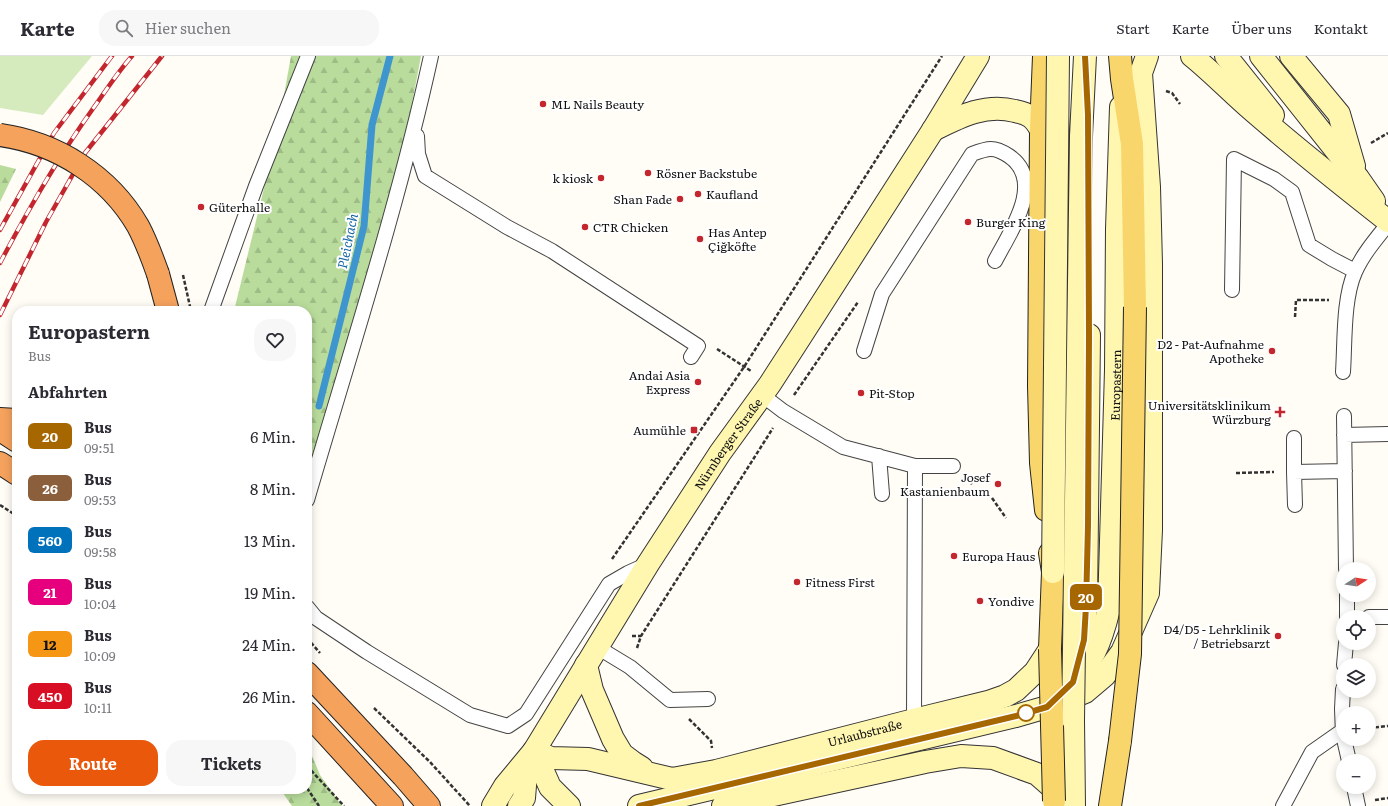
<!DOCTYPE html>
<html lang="de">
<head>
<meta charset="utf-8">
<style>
	:root { --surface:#fff; --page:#f7f7f7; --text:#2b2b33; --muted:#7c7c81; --line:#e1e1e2; --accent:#ea580c }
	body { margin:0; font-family:Literata,serif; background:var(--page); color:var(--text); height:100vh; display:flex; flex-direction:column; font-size:15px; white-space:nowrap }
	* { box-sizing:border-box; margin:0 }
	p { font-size:13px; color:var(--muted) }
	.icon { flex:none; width:22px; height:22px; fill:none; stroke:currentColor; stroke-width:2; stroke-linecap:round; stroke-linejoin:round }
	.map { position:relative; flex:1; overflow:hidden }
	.side { position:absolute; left:12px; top:250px; width:300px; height:488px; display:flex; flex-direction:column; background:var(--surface); border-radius:16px; box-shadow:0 2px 10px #0003 }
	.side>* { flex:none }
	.badge { padding:0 8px; border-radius:6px; font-size:14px; line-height:26px }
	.needle { width:26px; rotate:78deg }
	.buttons { position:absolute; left:1336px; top:506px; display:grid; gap:8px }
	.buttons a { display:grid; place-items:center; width:40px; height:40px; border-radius:50%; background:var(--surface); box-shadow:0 2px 10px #0003; font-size:20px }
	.map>.badge { position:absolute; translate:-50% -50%; box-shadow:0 0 0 2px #fff }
	h2 { padding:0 16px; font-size:15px; line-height:36px }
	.round { display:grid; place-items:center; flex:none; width:42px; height:42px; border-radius:16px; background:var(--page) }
	.headline { display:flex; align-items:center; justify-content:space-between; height:68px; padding:0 16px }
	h1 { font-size:19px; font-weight:700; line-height:30px }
	.button { display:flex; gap:8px; margin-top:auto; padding:8px 16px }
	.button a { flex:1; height:46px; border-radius:16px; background:var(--accent); color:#fff; font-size:16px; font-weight:700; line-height:46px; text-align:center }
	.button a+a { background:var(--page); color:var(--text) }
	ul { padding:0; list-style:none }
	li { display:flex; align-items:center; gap:12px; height:52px; padding:0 16px }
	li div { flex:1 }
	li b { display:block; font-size:15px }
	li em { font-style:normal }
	li .badge { min-width:44px; font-weight:700; text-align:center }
	header { display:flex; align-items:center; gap:24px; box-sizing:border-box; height:56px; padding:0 20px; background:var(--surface); border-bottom:1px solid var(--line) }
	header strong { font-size:19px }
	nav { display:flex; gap:22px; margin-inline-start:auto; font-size:14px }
	.search { width:280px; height:36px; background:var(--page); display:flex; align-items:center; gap:10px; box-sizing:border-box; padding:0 14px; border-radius:16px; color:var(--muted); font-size:15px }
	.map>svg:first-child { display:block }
	.grass { fill:#d5ebbd }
	.forest { fill:url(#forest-firs) }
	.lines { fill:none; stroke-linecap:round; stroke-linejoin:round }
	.stream { stroke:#3f96cf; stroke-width:7 }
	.lane-casing { stroke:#444; stroke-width:16 }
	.secondary-casing { stroke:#333; stroke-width:24 }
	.primary-casing { stroke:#222; stroke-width:24 }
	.highway-casing { stroke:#222; stroke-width:24 }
	.path { stroke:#333; stroke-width:2.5; stroke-dasharray:4 2; stroke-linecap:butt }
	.lane { stroke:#fff; stroke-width:14 }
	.secondary { stroke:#fff6b0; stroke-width:22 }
	.primary { stroke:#f9d66b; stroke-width:22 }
	.highway { stroke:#f5a25d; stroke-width:22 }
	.rail-casing { stroke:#c4262e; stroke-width:4.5 }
	.rail { stroke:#fff; stroke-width:3; stroke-dasharray:9; stroke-linecap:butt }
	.secondary-bridge-casing { stroke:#333; stroke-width:24; stroke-linecap:butt }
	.primary-bridge-casing { stroke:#222; stroke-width:24; stroke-linecap:butt }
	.highway-bridge-casing { stroke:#222; stroke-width:24; stroke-linecap:butt }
	.path-bridge { stroke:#333; stroke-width:2.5; stroke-dasharray:4 2; stroke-linecap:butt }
	.secondary-bridge { stroke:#fff6b0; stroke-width:22 }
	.primary-bridge { stroke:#f9d66b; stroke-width:22 }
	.highway-bridge { stroke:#f5a25d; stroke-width:22 }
	.line-casing { stroke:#fff; stroke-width:9 }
	.line { stroke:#a76700; stroke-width:6 }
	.poi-dot { fill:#c4262e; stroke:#fff; stroke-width:1.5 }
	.stop-dot { fill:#fff; stroke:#a76700; stroke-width:2 }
	.labels { text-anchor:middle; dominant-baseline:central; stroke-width:4; stroke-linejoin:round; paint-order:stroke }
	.poi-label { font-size:12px; fill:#111; stroke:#fff; text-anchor:start }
	.street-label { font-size:12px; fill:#111; stroke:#fff }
	.water-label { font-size:13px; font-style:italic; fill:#1768a6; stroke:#fff }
</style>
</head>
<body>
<header>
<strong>Karte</strong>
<div class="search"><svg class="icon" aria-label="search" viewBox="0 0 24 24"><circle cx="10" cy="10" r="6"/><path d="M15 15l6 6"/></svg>Hier suchen</div>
<nav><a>Start</a><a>Karte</a><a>Über uns</a><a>Kontakt</a></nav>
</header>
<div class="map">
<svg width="1388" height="750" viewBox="0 0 1388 750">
	<defs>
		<pattern id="forest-firs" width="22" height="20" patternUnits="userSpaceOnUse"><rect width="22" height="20" fill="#b9dc9c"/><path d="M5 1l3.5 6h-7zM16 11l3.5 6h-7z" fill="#9ebc85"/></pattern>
	</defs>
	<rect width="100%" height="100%" fill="#fffdf5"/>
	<path class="grass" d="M0,0H92L43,59L0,52Z"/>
	<path class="forest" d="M291,0H421L404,90L307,428V255H234L276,83Z
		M0,109L16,113L0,146Z
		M307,688L320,719L342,750H292L280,733H307Z"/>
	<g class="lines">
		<path class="stream" d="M319,350L364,170L372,69L390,0"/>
		<g class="lane-casing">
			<path id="lane" d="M417,80L418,98L425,120L507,171L552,195L698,290L691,301
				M1232,234L1234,103L1274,123L1292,136L1309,189L1332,203L1355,215
				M211,255L256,130L308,0
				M864,295L882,238L972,98C988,92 994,90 1009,100C1046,125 1010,176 995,205
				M1343,316C1345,286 1343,243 1355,216C1363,198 1376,183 1388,168
				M762,339L783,355L843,391L915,410L914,664
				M1344,360L1346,513
				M1344,379L1388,378
				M1294,382V416L1345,415
				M879,400L882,438
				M915,410H953
				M1294,416L1295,449
				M307,444C350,297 398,150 431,0
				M1347,539V561
				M307,551L316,562L367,596L470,659L508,670L526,658L609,528L628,517L648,508
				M1369,561H1388
				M597,591L630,611L670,644L708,643
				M1344,609L1346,587
				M1343,633L1342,653L1343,679
				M1344,683L1349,705
				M1354,731L1358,750
				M1283,750L1312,696L1342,675"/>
		</g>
		<g class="secondary-casing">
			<g id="secondary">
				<path d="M1192,0C1213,17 1232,37 1253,55C1297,93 1342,129 1388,165"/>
				<path d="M1226,0L1273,59"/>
				<path d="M1261,0L1358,122L1374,145"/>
				<path d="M1291,0L1339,58L1354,110"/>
				<path d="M933,74C959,61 985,47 1015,55C1029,58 1034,61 1041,74"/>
				<path d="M1082,592L1084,584L1086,550L1089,279"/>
				<path d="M586,609L592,634L613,683L622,698L634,707L642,712"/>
				<path id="s1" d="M1065,633C1093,606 1100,590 1109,553L1116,314L1117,173L1121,51"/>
				<path d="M1073,664L1074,750"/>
				<path id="s2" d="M534,695L551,702L588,703L672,723L716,715L914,664L988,646L1005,640L1016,634L1035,616L1050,593"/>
				<path d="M534,695L550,731L569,750"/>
				<path id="s3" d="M493,750L505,730L534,695L648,508L720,397L770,328L801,280L933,74L978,0"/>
				<path d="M519,750L524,742L527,705"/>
				<path d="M639,750L1016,660L1047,651L1085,636L1105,619L1122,596L1148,537L1151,474V208L1149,131L1141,17L1147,0"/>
				<path d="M723,750L925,706L961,700L993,702L1037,718L1053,732"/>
			</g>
		</g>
		<g class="primary-casing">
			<path id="primary" d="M1044,0L1041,74L1039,330L1041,407L1046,454
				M1120,0L1122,23L1132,88L1135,251
				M1050,593L1053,516L1050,497
				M1110,750L1120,685"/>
		</g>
		<g class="highway-casing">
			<path id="highway" d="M158,218L168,255
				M0,363L17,364
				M0,374L17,385
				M0,407L17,418
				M307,617L403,720L429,750
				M307,657L392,750"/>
		</g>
		<path class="path" d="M1166,35L1172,37L1180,48
			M1371,87L1388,77
			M1295,261L1296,244H1329
			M717,293L751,315
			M794,339L858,246
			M1236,417L1274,416
			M967,423L972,428
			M992,442L1006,462
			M0,449L17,460
			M612,503L744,311L942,0
			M632,580H641
			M307,582L320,597
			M637,592L641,580L773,372
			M374,652L430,706L470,750
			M689,663L711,685L712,692
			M1369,672L1388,670
			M307,710L344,750
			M307,732L319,750
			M1375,744L1388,742"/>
		<use href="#lane" class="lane"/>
		<use href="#secondary" class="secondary"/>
		<use href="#primary" class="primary"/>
		<use href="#highway" class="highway"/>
		<g class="rail-casing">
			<path id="rail" d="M0,174L54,77L112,0
				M0,207C28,154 57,103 92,54C105,36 117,17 132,0
				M0,259L46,166L85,97L162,0"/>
		</g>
		<use href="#rail" class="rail"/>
		<g class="secondary-bridge-casing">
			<path id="secondary-bridge" d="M1053,516L1058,0
				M1073,664L1081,80L1085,0"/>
		</g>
		<g class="primary-bridge-casing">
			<path id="primary-bridge" d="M1050,593L1054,745
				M1120,685L1130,598L1135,251"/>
		</g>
		<g class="highway-bridge-casing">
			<path id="highway-bridge" d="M0,79C57,87 109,120 138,170C146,185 152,201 158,218"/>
		</g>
		<path class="path-bridge" d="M183,219L191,255"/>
		<use href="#secondary-bridge" class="secondary-bridge"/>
		<use href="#primary-bridge" class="primary-bridge"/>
		<use href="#highway-bridge" class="highway-bridge"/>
	</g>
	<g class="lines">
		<g class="line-casing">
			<path id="line" d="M639,750L1016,660L1047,651L1073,626L1084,584L1086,550L1088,470L1089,279L1088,59L1085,0"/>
		</g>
		<use href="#line" class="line"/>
	</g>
	<g class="poi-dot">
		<circle cx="543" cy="48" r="4"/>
		<circle cx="648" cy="117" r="4"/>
		<circle cx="601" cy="122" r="4"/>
		<circle cx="698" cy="138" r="4"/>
		<circle cx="680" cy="143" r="4"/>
		<circle cx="201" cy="151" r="4"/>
		<circle cx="968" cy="166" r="4"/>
		<circle cx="585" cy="171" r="4"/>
		<circle cx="700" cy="183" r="4"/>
		<circle cx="1272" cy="295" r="4"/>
		<circle cx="698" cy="326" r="4"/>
		<circle cx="861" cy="337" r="4"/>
		<path d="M1278 350h4v4h4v4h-4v4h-4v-4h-4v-4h4z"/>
		<rect x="690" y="370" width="8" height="8" rx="2"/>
		<circle cx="998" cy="428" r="4"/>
		<circle cx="954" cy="500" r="4"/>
		<circle cx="797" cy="526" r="4"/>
		<circle cx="980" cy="545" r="4"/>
		<circle cx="1278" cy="580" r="4"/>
	</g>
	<circle class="stop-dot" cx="1026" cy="657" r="8"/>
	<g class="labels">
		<g class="poi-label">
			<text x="551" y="48">ML Nails Beauty</text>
			<text x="656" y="117">Rösner Backstube</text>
			<text x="593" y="122" text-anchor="end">k kiosk</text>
			<text x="706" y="138">Kaufland</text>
			<text x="672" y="143" text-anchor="end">Shan Fade</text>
			<text x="209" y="151">Güterhalle</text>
			<text x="976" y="166">Burger King</text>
			<text x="593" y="171">CTR Chicken</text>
			<text x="708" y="176">Has Antep<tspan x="708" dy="14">Çiğköfte</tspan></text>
			<text x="1264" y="288" text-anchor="end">D2 - Pat-Aufnahme<tspan x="1264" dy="14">Apotheke</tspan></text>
			<text x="690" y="319" text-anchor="end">Andai Asia<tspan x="690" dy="14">Express</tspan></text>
			<text x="869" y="337">Pit-Stop</text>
			<text x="1271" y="349" text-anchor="end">Universitätsklinikum<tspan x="1271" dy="14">Würzburg</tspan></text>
			<text x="686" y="374" text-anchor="end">Aumühle</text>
			<text x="990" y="421" text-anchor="end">Josef<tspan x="990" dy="14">Kastanienbaum</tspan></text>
			<text x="962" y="500">Europa Haus</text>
			<text x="805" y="526">Fitness First</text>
			<text x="988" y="545">Yondive</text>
			<text x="1270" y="573" text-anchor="end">D4/D5 - Lehrklinik<tspan x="1270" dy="14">/ Betriebsarzt</tspan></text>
		</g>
		<g class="street-label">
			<text stroke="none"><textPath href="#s1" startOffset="317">Europastern</textPath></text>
			<text stroke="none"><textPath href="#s3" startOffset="432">Nürnberger Straße</textPath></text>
			<text stroke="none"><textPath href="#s2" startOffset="340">Urlaubstraße</textPath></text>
		</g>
		<g class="water-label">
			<text transform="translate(347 185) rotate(-78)">Pleichach</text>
		</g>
	</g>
</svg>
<div class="buttons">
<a><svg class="needle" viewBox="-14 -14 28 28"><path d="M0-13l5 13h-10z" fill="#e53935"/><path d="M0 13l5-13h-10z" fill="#7c7c81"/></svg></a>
<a><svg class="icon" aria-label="locate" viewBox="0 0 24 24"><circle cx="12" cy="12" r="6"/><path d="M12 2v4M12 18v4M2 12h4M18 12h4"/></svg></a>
<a><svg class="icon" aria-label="layers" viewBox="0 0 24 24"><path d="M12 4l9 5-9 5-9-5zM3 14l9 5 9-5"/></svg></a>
<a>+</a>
<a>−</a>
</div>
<b class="badge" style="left:1086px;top:541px;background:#a76700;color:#fff">20</b>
<section class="side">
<div class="headline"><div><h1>Europastern</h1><p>Bus</p></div><a class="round"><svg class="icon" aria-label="heart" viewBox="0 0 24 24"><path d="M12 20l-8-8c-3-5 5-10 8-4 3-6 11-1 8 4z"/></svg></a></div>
<h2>Abfahrten</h2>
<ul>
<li><span class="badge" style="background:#a76700;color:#fff">20</span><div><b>Bus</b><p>09:51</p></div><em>6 Min.</em></li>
<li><span class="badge" style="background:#8b5e3c;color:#fff">26</span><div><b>Bus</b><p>09:53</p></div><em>8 Min.</em></li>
<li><span class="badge" style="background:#0072bc;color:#fff">560</span><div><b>Bus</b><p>09:58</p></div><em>13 Min.</em></li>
<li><span class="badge" style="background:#e6007e;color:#fff">21</span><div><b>Bus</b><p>10:04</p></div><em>19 Min.</em></li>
<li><span class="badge" style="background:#f69615;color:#111">12</span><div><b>Bus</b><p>10:09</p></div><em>24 Min.</em></li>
<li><span class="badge" style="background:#d80e24;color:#fff">450</span><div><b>Bus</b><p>10:11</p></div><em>26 Min.</em></li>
</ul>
<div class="button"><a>Route</a><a>Tickets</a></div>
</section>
</div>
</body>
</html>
